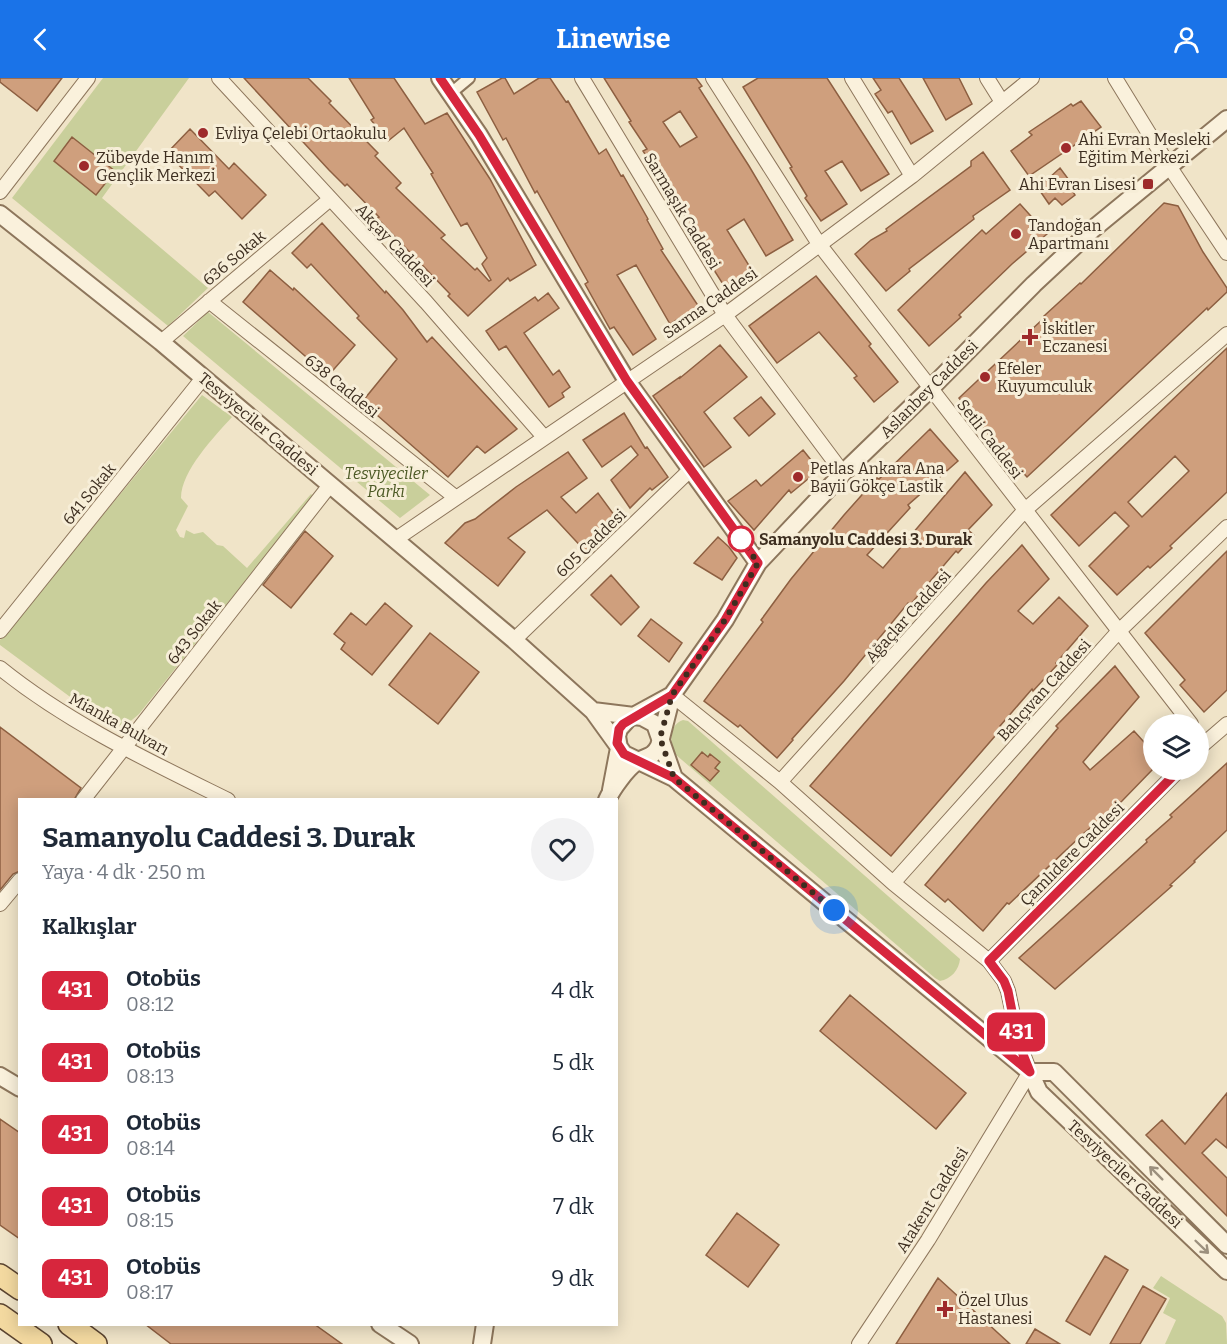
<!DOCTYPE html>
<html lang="tr">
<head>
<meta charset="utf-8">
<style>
	:root { --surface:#fff; --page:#f2f2f3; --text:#1f2937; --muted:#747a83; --accent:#1a73e8 }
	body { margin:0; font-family:Bitter,serif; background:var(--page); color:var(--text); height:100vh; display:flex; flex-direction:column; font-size:22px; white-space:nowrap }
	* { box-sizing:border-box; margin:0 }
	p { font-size:20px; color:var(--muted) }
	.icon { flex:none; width:33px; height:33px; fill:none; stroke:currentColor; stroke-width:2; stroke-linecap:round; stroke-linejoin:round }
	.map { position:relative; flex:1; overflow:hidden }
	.side { position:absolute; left:18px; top:720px; width:600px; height:528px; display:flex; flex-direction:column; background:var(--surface); border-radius:0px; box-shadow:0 3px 15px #0003 }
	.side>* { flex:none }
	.badge { padding:0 12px; border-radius:9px; font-size:21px; line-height:39px }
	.fabs { position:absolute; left:1143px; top:636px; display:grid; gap:12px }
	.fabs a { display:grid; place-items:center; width:66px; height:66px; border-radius:50%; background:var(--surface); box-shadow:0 3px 15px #0003; font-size:30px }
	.you { position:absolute; width:30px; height:30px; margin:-15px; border:4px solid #fff; border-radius:50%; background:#1a73e8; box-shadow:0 0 0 9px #1a73e833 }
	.map>.badge { position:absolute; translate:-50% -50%; box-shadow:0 0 0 3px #fff }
	h2 { padding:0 24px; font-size:22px; line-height:54px }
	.round { display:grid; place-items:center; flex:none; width:63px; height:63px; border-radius:32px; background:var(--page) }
	.summary { display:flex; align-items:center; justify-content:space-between; height:102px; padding:0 24px }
	h1 { font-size:28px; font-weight:700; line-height:45px }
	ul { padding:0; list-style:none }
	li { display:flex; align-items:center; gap:18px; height:72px; padding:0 24px }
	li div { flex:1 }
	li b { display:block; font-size:22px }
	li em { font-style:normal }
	li .badge { min-width:66px; font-weight:700; text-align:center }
	header { display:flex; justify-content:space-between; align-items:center; height:78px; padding:0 24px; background:var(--accent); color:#fff; font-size:27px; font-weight:700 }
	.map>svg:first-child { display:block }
	.green { fill:#c9cf9b }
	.building { fill:#cf9f7d; stroke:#8d5f41; stroke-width:1.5; fill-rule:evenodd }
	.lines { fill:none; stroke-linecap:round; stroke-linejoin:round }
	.pedestrian-casing { stroke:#8d765c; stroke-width:14 }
	.minor-casing { stroke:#8d765c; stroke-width:16 }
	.tertiary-casing { stroke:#8d765c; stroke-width:20 }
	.primary-casing { stroke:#5b4430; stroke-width:24 }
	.pedestrian { stroke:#faf1dc; stroke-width:10 }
	.minor { stroke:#faf1dc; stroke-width:14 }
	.tertiary { stroke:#faf1dc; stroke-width:16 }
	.primary { stroke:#f3d9a0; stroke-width:21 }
	.oneway { stroke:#9c907e }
	.line-casing { stroke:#fff; stroke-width:14 }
	.line { stroke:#d7263d; stroke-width:9 }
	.walk { stroke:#3d2e20; stroke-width:6; stroke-dasharray:0 10.8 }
	.poi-dot { fill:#9e2a2b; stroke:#f7eed8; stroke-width:2 }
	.stop-dot { fill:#fff; stroke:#d7263d; stroke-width:3 }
	.labels { text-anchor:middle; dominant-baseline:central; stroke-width:6; stroke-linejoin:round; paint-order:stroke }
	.poi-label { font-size:16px; fill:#3d2e20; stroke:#f7eed8; text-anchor:start }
	.street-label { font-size:16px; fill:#3d2e20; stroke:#f7eed8 }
	.park-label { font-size:16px; font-style:italic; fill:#4d5a26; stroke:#f7eed8 }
	.stop-label { font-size:16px; font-weight:bold; fill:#3d2e20; stroke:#f7eed8; text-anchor:start }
</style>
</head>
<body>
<header><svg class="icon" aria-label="back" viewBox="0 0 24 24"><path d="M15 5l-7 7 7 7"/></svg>Linewise<svg class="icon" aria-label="person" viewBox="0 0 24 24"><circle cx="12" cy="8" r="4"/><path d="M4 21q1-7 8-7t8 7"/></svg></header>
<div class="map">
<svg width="1227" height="1266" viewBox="0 0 1227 1266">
	<rect width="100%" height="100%" fill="#f0e4c8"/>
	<path class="green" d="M103,0H189L102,120L208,210L168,248L12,120Z
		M208,234L430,417L400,440L183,258Z
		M202,317L232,339C214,359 181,393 181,420L188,428L176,452L180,459L184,460L186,452L194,456L203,454L217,467L223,468L247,490L311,416L313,418L139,636C131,643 125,649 113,647L77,624L0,567V562Z
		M683,642L688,643L960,881C959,892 951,901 940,903L935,900L675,676C669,664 669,647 683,642Z
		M1161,1198L1222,1238L1226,1245L1227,1266H1165L1176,1242L1163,1235L1170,1220L1153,1210Z"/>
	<path class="building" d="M0,0H62L37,33L0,4Z
		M244,0H308L331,23L329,25L376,73L378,75L375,78L401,105L396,110L445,157L441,160L475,192L477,190L489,203L491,202L482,186L487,180L467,145L461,148L431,96L433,95L404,50L388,63L371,42L374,40L349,0H394L425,46L447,35L490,101L536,187L510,203L508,200L468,238L448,218L450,216L377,140L379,139L347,106L345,108L329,92Z
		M502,0H505L514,16L539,0H550L566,24L568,23L599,76L606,71L621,98L623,97L648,141L647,142L663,171L661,172L699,229L670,246L636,187L617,197L656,261L633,277L614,249L610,251L585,206L588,204L537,113L535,115L506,60L503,62L477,14Z
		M604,0H696L702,8L699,10L749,88L793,162L766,178L744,141L727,152L753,194L726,211L707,181L710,179L692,150L693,149L677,125L679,124L658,89L655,91L643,73L647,71L629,44L631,43ZM680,33L697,59L680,69L663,44Z
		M758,0H827L889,96L861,113L842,83L825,93L847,126L821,143L805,120L807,118L790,90L792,89L743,9Z
		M873,0H899L933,53L911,66L892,33L888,35L875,16L881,12Z
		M923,0H959L972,26L946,42Z
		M1081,23L1101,49L1029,98L1011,73L1032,57L1029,54L1071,26L1073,28Z
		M190,51L229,91L234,85L266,117L242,141L215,113L209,118L167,75Z
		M72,59L115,93L96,117L54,83Z
		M983,74L1010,112L973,138L974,141L909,191L910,193L886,213L855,176L871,162L887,153L886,151L971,88V83Z
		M1060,90L1072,106L1069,107L1075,117L1062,127L1055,120L1049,126L1038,110Z
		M1164,125L1178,128L1203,174L1227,210V214L1208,232L1207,230L1027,399L992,361L959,320L1045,239L1044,238L1080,205L1081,206Z
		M1020,126L1047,156L1012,186L959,237L961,239L929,268L898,232L982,152L986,156Z
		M322,145L385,215L386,213L403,232L427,264L432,259L517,351L485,375L477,368L448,399L362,324L397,281L357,240L359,238L311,186L307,190L292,175Z
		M270,192L293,212L294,210L355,267L328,298L243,224Z
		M816,198L871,266L869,268L898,304L874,324L854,300L857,298L819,254L777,285L749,248Z
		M548,215L559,230L524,255L553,297L559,292L570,309L562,315L564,319L549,329L506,268L499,272L486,253L535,219L538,223Z
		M720,267L747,299L704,334L731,369L704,389L653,318L680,299V300Z
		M1227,270V414L1170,468L1172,470L1150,490L1148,488L1117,517L1089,488L1129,448L1115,434L1079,468L1051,437ZM1175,378L1189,393L1142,439L1128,424Z
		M761,319L775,336L749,358L734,340Z
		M624,335L645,370L647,369L668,399L652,412L650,410L630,430L611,402L638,377L631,368L602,389L583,362Z
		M930,351L958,383L908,427L910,430L867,477L883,490L965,394L992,427L968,452L974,457L958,475L956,473L910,527L908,525L844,603L792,661L793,662L777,680L740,647L738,649L704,623L763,544L761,542L791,501L844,437L877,400L879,401Z
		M803,372L819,392L791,415L789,412L754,452L728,423L756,402L761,408Z
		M568,374L587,400L561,419L576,435L598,415L617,441L598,458L601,461L587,475L547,432L508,460L525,474L498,508L445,465L465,445L475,441L516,409Z
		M305,453L333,478L291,530L263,507Z
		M718,459L729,469L737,480L722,502L694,485Z
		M1022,467L1049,501L1018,533L1033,546L1059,519L1088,548L1056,585L1058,586L1033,613L1032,611L1000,648L1002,650L891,778L810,708L986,505Z
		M1227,473V612L1204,634L1180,607L1185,602L1145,555Z
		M611,497L639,529L621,547L591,517Z
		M385,525L412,548L372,597L341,571L345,565L334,556L351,535L366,547Z
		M651,541L682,565L669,584L638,558Z
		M430,555L479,594L438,646L389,607Z
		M1115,588L1139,619L1083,684L1090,692L1134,653L1154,675V690L1122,723L1083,756L1009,826L1007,825L983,853L948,821L945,824L925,807L1035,677L1058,650L1056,648Z
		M0,649L81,710L74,722H20V793L13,796L0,812Z
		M702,674L708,679L710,676L720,684L715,690L719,693L710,703L691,687Z
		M1227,685V752L1194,783L1195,784L1170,807L1172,808L1055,911L1019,880L1147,764L1146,762L1172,739L1170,737Z
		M850,917L966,1015L936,1051L820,953Z
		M1227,1015V1070L1216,1061L1202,1075L1227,1100V1138L1146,1057L1162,1042L1185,1066Z
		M0,1041L20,1055V1161L0,1147Z
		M737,1135L779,1167L748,1209L706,1177Z
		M1105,1178L1128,1192L1090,1257L1066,1243Z
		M938,1200L1010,1266H896Z
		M1143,1208L1166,1221L1140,1266H1110Z
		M145,1246H314L342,1266H171Z
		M1035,1251L1060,1266H1026Z"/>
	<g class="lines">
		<g class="pedestrian-casing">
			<path id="pedestrian" d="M451,15L469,0"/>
		</g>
		<g class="minor-casing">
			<path id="minor" d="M219,0L426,224L544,359
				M582,0L725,237L843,395
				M713,0L819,166L1191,646
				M852,0L912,98
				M987,0L1002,24
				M1115,0L1169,88L1227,175
				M0,114L88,0
				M209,223L455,419
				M161,264L329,122
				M396,461L725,237L912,98L1032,0
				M0,553L203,300
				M514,562L690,392
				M0,590C68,645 149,683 228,722
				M672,617L780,704L893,805L989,883L1004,903L1008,913L1019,965L1030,994L928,1162L859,1266
				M1198,671L1227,646
				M780,704L1025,432L1227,256
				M83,722L330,407
				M893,805L1118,554L1227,449
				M0,826L20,802
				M989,883L1179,692"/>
		</g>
		<g class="tertiary-casing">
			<path id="tertiary" d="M440,0L479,57L627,303L758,485
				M0,136L161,264L514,562L593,633L624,676L674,700L1030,994L1039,1014L1227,1193
				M593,633L642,639L655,646L674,700
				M611,712L619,670L617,658L619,651L628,641L672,617
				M607,722C612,711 627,690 637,684C647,677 652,681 659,668L672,617L725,542L758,485L843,395L930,311L1034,206L1093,151L1227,41
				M1030,994H1054L1227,1167
				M0,998L20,1010
				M380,1246L410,1266
				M482,1266L485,1246"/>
		</g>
		<g class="primary-casing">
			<path id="primary" d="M0,1197L20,1211
				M0,1237L41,1266
				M69,1246L96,1266"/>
		</g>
		<use href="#pedestrian" class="pedestrian"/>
		<use href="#minor" class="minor"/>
		<use href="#tertiary" class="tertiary"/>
		<use href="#primary" class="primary"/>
	</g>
	<defs><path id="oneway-shaft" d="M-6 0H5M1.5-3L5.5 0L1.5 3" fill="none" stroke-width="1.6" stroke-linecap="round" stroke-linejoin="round" transform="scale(1.5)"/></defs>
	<g class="oneway">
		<use href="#oneway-shaft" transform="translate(1156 1095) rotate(-135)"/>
		<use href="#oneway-shaft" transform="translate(1202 1169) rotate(44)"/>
	</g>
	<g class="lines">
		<g class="line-casing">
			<path id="line" d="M440,0L479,57L627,303L758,485L725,542L672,617L623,646L619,651L617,665L624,676L674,700L1030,994L1018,964L1008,913L1004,903L989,883L1179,692"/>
		</g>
		<use href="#line" class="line"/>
		<path class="walk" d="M741,461L758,485L725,542L672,617L660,660L674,700L834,832"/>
	</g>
	<g class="poi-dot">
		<circle cx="203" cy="55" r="6"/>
		<circle cx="1066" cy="70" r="6"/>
		<circle cx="84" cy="88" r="6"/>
		<rect x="1142" y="100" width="12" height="12" rx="3"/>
		<circle cx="1016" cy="156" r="6"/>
		<path d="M1027 250h6v6h6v6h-6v6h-6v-6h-6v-6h6z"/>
		<circle cx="985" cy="299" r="6"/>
		<circle cx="798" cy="399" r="6"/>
		<path d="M942 1222h6v6h6v6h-6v6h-6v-6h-6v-6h6z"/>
	</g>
	<circle class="stop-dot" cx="741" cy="461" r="12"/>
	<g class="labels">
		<g class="poi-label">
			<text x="215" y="55">Evliya Çelebi Ortaokulu</text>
			<text x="1078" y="61">Ahi Evran Mesleki<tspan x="1078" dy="18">Eğitim Merkezi</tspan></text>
			<text x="96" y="79">Zübeyde Hanım<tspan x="96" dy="18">Gençlik Merkezi</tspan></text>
			<text x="1136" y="106" text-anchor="end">Ahi Evran Lisesi</text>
			<text x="1028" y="147">Tandoğan<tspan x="1028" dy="18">Apartmanı</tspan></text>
			<text x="1042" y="250">İskitler<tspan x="1042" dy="18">Eczanesi</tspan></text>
			<text x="997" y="290">Efeler<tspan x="997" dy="18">Kuyumculuk</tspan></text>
			<text x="810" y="390">Petlas Ankara Ana<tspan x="810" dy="18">Bayii Gökçe Lastik</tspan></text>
			<text x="958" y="1222">Özel Ulus<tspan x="958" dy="18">Hastanesi</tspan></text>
		</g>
		<g class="street-label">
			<text transform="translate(682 133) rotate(59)">Sarmaşık Caddesi</text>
			<text transform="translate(395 167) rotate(47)">Akçay Caddesi</text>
			<text transform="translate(234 180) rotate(-40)">636 Sokak</text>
			<text transform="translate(710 225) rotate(-35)">Sarma Caddesi</text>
			<text transform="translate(342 308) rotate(39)">638 Caddesi</text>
			<text transform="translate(929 311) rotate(-45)">Aslanbey Caddesi</text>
			<text transform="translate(258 346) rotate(40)">Tesviyeciler Caddesi</text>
			<text transform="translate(990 361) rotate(52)">Setli Caddesi</text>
			<text transform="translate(89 416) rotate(-51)">641 Sokak</text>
			<text transform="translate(591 465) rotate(-44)">605 Caddesi</text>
			<text transform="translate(908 538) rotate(-48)">Ağaçlar Caddesi</text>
			<text transform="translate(194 554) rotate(-52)">643 Sokak</text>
			<text transform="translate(1044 612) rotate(-48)">Bahçıvan Caddesi</text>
			<text transform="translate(119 646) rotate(29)">Mianka Bulvarı</text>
			<text transform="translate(1072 776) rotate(-45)">Çamlıdere Caddesi</text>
			<text transform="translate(1125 1096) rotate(43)">Tesviyeciler Caddesi</text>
			<text transform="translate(932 1122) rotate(-58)">Atakent Caddesi</text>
		</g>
		<g class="park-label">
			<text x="386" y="395">Tesviyeciler<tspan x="386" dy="18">Parkı</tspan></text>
		</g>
		<g class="stop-label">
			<text x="759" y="461">Samanyolu Caddesi 3. Durak</text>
		</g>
	</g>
</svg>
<div class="fabs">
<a><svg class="icon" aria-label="layers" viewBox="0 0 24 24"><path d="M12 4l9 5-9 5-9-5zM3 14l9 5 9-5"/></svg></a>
</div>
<div class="you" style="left:834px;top:832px"></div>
<b class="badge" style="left:1016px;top:954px;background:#d7263d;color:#fff">431</b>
<section class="side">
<div class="summary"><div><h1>Samanyolu Caddesi 3. Durak</h1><p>Yaya · 4 dk · 250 m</p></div><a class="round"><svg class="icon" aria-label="heart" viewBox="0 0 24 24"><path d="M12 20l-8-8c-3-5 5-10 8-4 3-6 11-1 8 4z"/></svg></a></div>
<h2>Kalkışlar</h2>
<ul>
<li><span class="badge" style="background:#d7263d;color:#fff">431</span><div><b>Otobüs</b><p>08:12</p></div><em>4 dk</em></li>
<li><span class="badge" style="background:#d7263d;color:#fff">431</span><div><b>Otobüs</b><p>08:13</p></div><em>5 dk</em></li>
<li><span class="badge" style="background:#d7263d;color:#fff">431</span><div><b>Otobüs</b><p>08:14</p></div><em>6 dk</em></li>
<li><span class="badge" style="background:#d7263d;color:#fff">431</span><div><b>Otobüs</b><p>08:15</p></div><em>7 dk</em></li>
<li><span class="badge" style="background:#d7263d;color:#fff">431</span><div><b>Otobüs</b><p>08:17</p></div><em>9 dk</em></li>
</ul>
</section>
</div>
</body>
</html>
